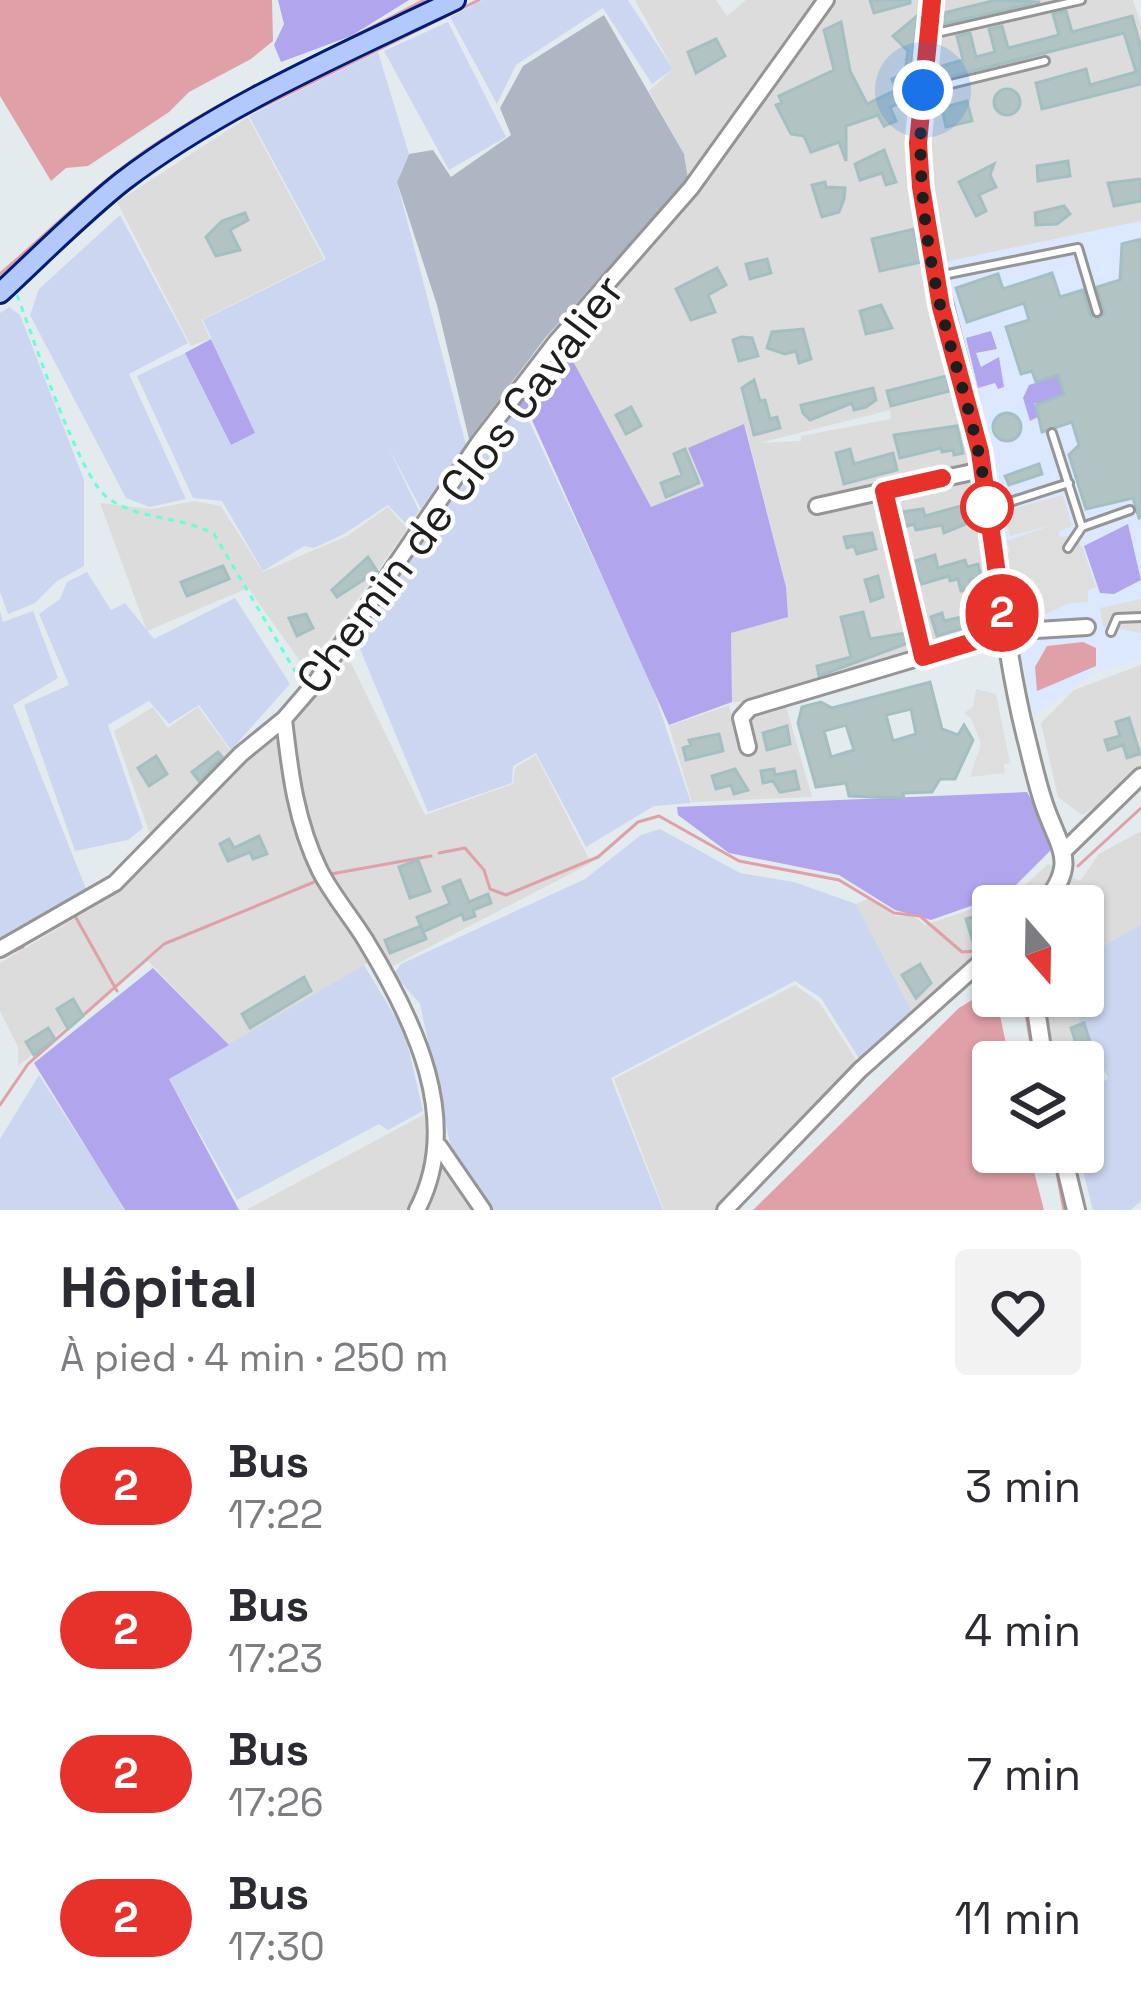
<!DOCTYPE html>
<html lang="fr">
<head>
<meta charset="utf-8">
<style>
	:root { --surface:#fff; --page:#f2f2f3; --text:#2b2b33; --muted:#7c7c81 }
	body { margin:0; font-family:"Space Grotesk",sans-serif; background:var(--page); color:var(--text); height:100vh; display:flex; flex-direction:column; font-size:45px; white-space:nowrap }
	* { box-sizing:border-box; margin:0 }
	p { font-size:39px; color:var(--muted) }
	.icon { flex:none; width:66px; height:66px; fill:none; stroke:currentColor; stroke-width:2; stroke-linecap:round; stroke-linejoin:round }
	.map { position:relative; height:1210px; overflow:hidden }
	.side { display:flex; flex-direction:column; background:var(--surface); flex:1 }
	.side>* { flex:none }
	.badge { padding:0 24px; border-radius:39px; font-size:42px; line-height:78px }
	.needle { width:78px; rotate:160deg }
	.controls { position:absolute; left:972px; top:885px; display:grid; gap:24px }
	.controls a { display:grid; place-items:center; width:132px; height:132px; border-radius:12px; background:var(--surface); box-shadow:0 3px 9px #0004; font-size:60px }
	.you { position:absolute; width:60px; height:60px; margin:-30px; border:9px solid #fff; border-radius:50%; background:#1a73e8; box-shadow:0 0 0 18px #1a73e833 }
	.map>.badge { position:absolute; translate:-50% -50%; box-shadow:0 0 0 6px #fff }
	.round { display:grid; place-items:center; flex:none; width:126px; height:126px; border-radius:12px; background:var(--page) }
	.summary { display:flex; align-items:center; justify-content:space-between; height:204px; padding:0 60px }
	h1 { font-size:57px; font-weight:600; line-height:90px }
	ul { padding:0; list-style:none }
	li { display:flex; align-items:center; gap:36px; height:144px; padding:0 60px }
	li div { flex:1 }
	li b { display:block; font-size:45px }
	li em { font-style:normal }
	li .badge { min-width:132px; font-weight:700; text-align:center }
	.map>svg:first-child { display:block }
	.residential { fill:#dbdcdb; fill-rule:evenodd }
	.education { fill:#dce8ff }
	.construction { fill:#aeb6c4 }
	.farmland { fill:#cdd6f0 }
	.grass { fill:#b1a5ed }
	.parking { fill:#dedede }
	.water { fill:#e0a0a8 }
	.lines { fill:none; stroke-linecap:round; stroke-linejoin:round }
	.stream { stroke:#e0a0a8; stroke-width:3 }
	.building { fill:#b2c3c4; stroke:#a4bfc2; stroke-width:3; fill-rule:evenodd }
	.service-casing { stroke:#959595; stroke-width:12 }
	.minor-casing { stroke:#959595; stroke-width:20 }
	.tertiary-casing { stroke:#959595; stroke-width:22 }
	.secondary-casing { stroke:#001d79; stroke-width:24 }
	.path { stroke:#64ffd9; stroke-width:3; stroke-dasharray:6 6; stroke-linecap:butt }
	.service { stroke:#fff; stroke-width:6 }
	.minor { stroke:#fff; stroke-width:14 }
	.tertiary { stroke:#fff; stroke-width:16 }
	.secondary { stroke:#b3c9fd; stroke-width:18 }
	.line-casing { stroke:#fff; stroke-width:27 }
	.line { stroke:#e6322a; stroke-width:18 }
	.walk { stroke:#1e1e1e; stroke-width:12; stroke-dasharray:0 21.6 }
	.stop-dot { fill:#fff; stroke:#e6322a; stroke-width:6 }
	.labels { text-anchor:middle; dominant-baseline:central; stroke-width:9; stroke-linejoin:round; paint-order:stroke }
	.street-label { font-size:45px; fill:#1e1e1e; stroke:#fff }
</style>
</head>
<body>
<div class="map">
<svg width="1141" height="1210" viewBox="0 0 1141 1210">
	<rect width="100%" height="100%" fill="#e3ebef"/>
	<path class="residential" d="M635,0H716L727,16L746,0H818L688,179L684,154L649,91L673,69Z
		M837,0H1133L1141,25V221L924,267L968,452L994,613L973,625L961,642L750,702H732L731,633L787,616L786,587L745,425L689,448L705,486L651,507L565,346L685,210ZM890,410L891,419L801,436V441L759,443Z
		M248,117L324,259L202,320L210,339L191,346L117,202Z
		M195,501L221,506L263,572L347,536L388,507L407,529L307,671L248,588L147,631L100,503L152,509Z
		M349,659L425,815L513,784L515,768L536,755L591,863L391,967L380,958L364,965L229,1045L148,961L18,1066V1047L0,1011V963L113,896Z
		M1141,665V769L1114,796L1082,815L1058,797L1041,723L1074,690Z
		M785,703L812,797L692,802L669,726L729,705L732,718Z
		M153,707L168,728L198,707L235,757L151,837L114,731Z
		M1141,831V924L1083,958V906H993V945L912,1012L856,904L868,899L895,916H913L925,925L1016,894L1048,864L1080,881L1099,854Z
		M795,985L819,1002L859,1064L715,1210H664L614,1079Z
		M1040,996H1068L1084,1023L1103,1073L1083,1088V1062H1051Z
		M425,1114L445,1165L473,1210H246Z"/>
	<path class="education" d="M1141,221V660L1094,673L1034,715L1013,612L1018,607L1001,554L995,483L944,262Z"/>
	<path class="construction" d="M604,15L684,154L688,179L546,337L469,439L437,305L397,182L409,154L433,150L451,177L511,135L500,108L523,66Z"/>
	<path class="farmland" d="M483,0H628L673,69L652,84L603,8L516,65L497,104L450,17Z
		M448,22L506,137L449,170L384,51Z
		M378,52L409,154L397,182L466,445L421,509L388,447L419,511L408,526L388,505L344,534L314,548L304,546L263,571L222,501L193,498L137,376L185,353L231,445L254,433L203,320L326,259L249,116Z
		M120,215L188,343L129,374L186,499L150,507L126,498L30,315L39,289Z
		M9,307L20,315L84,480V566L57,581L35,603L8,614L0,592V313Z
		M515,408L530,423L649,677L691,803L654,806L586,847L536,753L513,766L512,783L428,812L360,649L361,634Z
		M87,572L111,610L125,603L154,639L235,598L290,684L231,750L199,705L169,724L149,701L108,725L143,828L128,840L75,851L24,705L69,685L39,614L60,599L67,582Z
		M0,611L3,622L33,611L58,678L13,705L88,894L0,944Z
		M660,829L740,873L794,882L856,904L912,1012L862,1063L821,998L795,981L611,1078L663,1210H489L450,1144L420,1004L394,974L401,964L585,879L641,835Z
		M1141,924V1201L1131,1210H1093L1078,1152H1083V1099L1108,1078L1068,996H1083V958Z
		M364,965L405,1033L423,1111L388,1130L379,1124L237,1200L169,1079Z
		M39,1075L108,1182L124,1210H0V1139Z"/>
	<path class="grass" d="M278,0H409L351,36L281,62L274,45L284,24Z
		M991,331L997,349L976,353L981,367L999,357L1004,387L998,389L995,383L978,388L966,338Z
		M211,339L255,433L231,445L185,353Z
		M565,346L651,507L704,486L688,448L744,424L786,587L788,617L731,633L732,702L669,725L532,420L518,405Z
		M1054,364L1063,394L1043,405L1034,403L1038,417L1030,421L1023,398L1029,385L1048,379L1045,368Z
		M1128,524L1141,580L1114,594L1100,593L1084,546Z
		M1027,792L1056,845L1008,893L931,920L895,910L839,875L729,853L678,815L677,807Z
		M153,968L229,1045L169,1079L239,1210H125L34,1063Z"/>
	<path class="parking" d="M1063,495L1072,526L1058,532L1061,537L1073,535L1083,549L1096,587L1088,590V602L1069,603L1043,616L1026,604L1019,607L1003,555L1010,552L1007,541L1055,524L1010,536L1005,520L1008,510Z
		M1141,599V633L1103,626L1100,608Z
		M976,689L996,694L1010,763L1004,764L1005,773L970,777L981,744L972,720L964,713L973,707Z"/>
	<path class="water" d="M0,0H272L273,41L251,59L189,92L169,112L88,166L66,168L51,181L0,96Z
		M1083,642L1096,648V666L1037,691L1035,667L1047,646Z
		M988,990L996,997L1010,1062H993V1152H1029L1044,1210H753L959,1008Z"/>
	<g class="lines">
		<path class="stream" d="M219,128L479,0
			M135,184L167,161
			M703,185L798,52
			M647,249L666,227
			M41,267L121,196
			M0,274C49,232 95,185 148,149C235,90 332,50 424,0
			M614,288L635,263
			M439,853L465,848L484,870L490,889L506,895L598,857L638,822L659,816L739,861L839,880L894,913L920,916L962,952L987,950
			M1078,866L1141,808
			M331,874L431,856
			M75,916L117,991
			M35,938L80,911
			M0,957L23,947
			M1023,996L1034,1062
			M0,1105L28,1064L164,944L319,880
			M1053,1152L1064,1210"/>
	</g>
	<path class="building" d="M870,0H910V3L874,13Z
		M996,0L1040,2L943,24L944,13Z
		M1066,11L1072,32L1132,16L1141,48V84L1042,109L1036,83L1086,69L1090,85L1136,72L1124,33L945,78L942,66L963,60L957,36L970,33L976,57L995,52L989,29L1002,26L1008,48L1059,35L1053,14Z
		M917,16L908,100L890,107L896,121L884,126L878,115L846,126V161L839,142L811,152L804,136L791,134L776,105L782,103L779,96L834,70L824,30L841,22L850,71L867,104L896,90L892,79L905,73L908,51L893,36Z
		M716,39L725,56L696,73L688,52Z
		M994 102a13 13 0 1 1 26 0a13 13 0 1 1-26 0Z
		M967,101L972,121L946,127L942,108Z
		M884,150L896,182L886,185L882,173L860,180L855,164Z
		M1068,161L1070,176L1038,181L1037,166Z
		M994,164L990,175L996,187L979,195L986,211L976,216L959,182Z
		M1141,179V201L1114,206L1108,183Z
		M825,182L826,187L845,188L844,199L839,212L822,217L812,185Z
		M1064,206L1070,214L1057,224L1036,225L1035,213Z
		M245,213L248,220L230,230L240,250L216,256L206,237L222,221Z
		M914,229L921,262L880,271L872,239Z
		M1141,239V517L1139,518L1133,498L1086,509L1069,455L1079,445L1072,422L1042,432L1036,405L1064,394L1058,375L1036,382L1032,371L1021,374L1006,327L1029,320L1024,303L967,322L956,288L998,274L1003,289L1052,273L1060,297L1083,290L1090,315L1098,319L1104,313L1097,287L1120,280L1122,244Z
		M767,259L771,273L750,279L746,264Z
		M717,268L726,285L708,295L715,312L691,320L676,289Z
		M881,305L892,328L866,334L860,311Z
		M803,329L811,359L799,363L796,351L785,354L767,348L772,332Z
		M741,337L752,338L758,356L739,361L733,340Z
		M946,376L950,391L891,406L887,391Z
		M754,380L760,401L765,400L770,419L777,417L780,428L754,435L742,388Z
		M873,388L876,400L866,407L854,410L852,403L810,420L803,413L801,405Z
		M631,407L641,426L626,434L616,415Z
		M993 427a14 14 0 1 1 28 0a14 14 0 1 1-28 0Z
		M957,426L963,453L954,455L953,450L942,452L941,448L900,458L894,435Z
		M685,449L699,483L666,497L661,483L682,475L674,454Z
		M850,449L854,464L893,453L897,470L844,484L836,453Z
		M1039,464L1042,474L1009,485L1005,476Z
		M964,505L968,523L944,533L942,525L916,530L914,524L904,527L901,512L923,509L925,516Z
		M872,533L876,549L857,554L854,546L847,548L844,537Z
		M935,555L938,568L965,560L967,567L978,564L981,577L969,580L972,589L961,591L958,579L950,581L949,576L922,584L912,562Z
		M368,557L377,571L337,597L332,590Z
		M223,566L229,579L187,596L181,582Z
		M878,576L883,597L871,601L865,580Z
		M863,612L870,639L906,633L908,643L819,676L817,666L851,657L841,617Z
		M942,613L944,621L961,617L964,628L937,636L931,617Z
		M306,614L313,628L297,636L289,618Z
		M930,682L942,729L958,735L964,725L973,740L955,779H940L932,792L903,793L904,798L849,796L846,783L816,787L798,723L802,707L821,702L832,708ZM911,709L916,734L893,741L886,715ZM846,725L854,750L831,757L824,731Z
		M1129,718L1140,754L1127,758L1123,745L1108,750L1105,740L1120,736L1116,722Z
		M787,726L790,744L767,750L763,733Z
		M719,734L723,751L686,760L683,748L691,745L689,740Z
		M218,752L222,757L199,781L192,772Z
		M156,756L167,774L149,786L138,768Z
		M735,769L748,790L734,794L731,785L716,789L712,776Z
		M774,769L775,775L795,771L799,789L780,792L773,781L763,783L761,771Z
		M259,836L267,854L253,859L250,852L228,861L220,844L229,839L234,848Z
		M418,860L430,891L410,898L399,867Z
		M460,880L469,902L488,894L491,903L473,910L475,916L464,920L462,914L423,932L417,917L450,904L443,887Z
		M979,915L984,931L993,928V937L974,945L966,919Z
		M421,926L426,939L390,953L385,940Z
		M920,964L931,983L916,998L902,975Z
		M304,977L311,991L250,1028L242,1014Z
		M73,999L83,1016L68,1029L57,1009Z
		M1084,1023L1091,1045L1078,1049L1071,1028Z
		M48,1028L55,1039L34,1055L26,1042Z"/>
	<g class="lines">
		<g class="service-casing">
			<path id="service" d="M932,34L1081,0
				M926,90L1045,61
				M938,276L1078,248L1097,312
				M1052,433L1082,527
				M1010,502L1069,483
				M1068,548L1082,527L1130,510
				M1111,632L1117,618L1141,617"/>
		</g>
		<g class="minor-casing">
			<path id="minor" d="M817,506L884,491
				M923,657L884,491L982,470
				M284,719C290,773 296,822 320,871C333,896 352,918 366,941C414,1020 464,1121 417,1210
				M748,747L741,718L750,708L1005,632L1087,627
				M1064,851L1141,776
				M0,949L115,883L241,754L284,719L316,682L480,441L556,342L691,188L826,0
				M439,1146L483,1210
				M725,1210L860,1070L993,951"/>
		</g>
		<g class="tertiary-casing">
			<path id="tertiary" d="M932,0C926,54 916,110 919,164C925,266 963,358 980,458C997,551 1003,645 1026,737C1032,760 1037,785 1045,807C1061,852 1078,862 1043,906
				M1034,996L1044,1062
				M1062,1152L1076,1210"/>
		</g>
		<g class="secondary-casing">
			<path id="secondary" d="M0,293C40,256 80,215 123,181C223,105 343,54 455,0"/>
		</g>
		<path class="path" d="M17,295C33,336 79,479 109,499C143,521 182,516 214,534L295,671L303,675"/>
		<use href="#service" class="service"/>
		<use href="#minor" class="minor"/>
		<use href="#tertiary" class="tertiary"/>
		<use href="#secondary" class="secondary"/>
	</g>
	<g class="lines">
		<g class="line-casing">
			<path id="line" d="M932,0L918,143L921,187L941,307L980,452L1005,632L923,657L884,491L942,478"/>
		</g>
		<use href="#line" class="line"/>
		<path class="walk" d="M923,90C916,164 924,236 941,309C957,375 981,440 987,507"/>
	</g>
	<circle class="stop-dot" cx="987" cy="507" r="24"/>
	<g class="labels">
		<g class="street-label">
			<text transform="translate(460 484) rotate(-53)">Chemin de Clos Cavalier</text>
		</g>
	</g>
</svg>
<div class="controls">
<a><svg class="needle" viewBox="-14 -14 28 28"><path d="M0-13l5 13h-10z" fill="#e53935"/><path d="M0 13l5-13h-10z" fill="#7c7c81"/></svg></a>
<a><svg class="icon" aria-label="layers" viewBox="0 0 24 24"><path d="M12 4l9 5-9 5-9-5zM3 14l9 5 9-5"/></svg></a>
</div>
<div class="you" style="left:923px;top:90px"></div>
<b class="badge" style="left:1002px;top:613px;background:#e6322a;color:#fff">2</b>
</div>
<section class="side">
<div class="summary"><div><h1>Hôpital</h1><p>À pied · 4 min · 250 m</p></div><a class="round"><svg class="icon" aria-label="heart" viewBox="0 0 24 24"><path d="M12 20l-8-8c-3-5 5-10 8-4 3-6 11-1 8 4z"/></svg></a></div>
<ul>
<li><span class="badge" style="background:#e6322a;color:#fff">2</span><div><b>Bus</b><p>17:22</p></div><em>3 min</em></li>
<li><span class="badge" style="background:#e6322a;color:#fff">2</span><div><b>Bus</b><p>17:23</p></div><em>4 min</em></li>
<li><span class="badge" style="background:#e6322a;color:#fff">2</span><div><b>Bus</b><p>17:26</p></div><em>7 min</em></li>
<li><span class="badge" style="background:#e6322a;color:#fff">2</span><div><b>Bus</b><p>17:30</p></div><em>11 min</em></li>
</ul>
</section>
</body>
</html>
